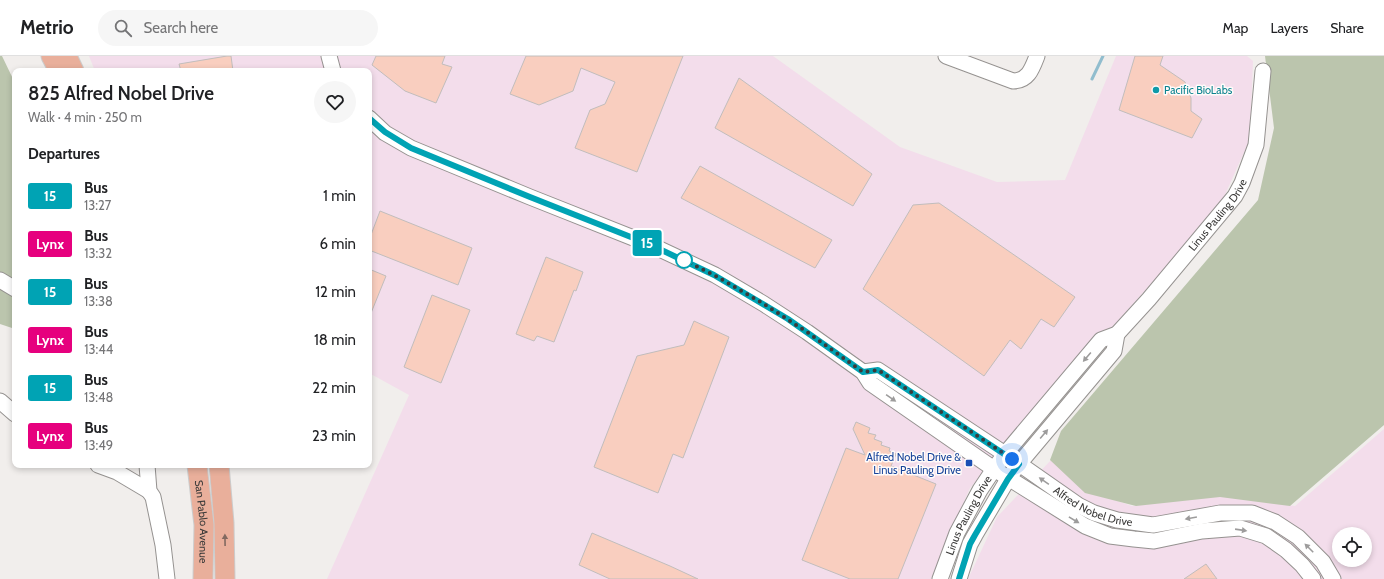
<!DOCTYPE html>
<html lang="en">
<head>
<meta charset="utf-8">
<style>
	:root { --surface:#fff; --page:#f6f6f6; --text:#202124; --muted:#757577; --line:#e0e0e0 }
	body { margin:0; font-family:Cabin,sans-serif; background:var(--page); color:var(--text); height:100vh; display:flex; flex-direction:column; font-size:15px; white-space:nowrap }
	* { box-sizing:border-box; margin:0 }
	p { font-size:13px; color:var(--muted) }
	.icon { flex:none; width:22px; height:22px; fill:none; stroke:currentColor; stroke-width:2; stroke-linecap:round; stroke-linejoin:round }
	.map { position:relative; flex:1; overflow:hidden }
	.panel { position:absolute; left:12px; top:12px; width:360px; height:400px; display:flex; flex-direction:column; background:var(--surface); border-radius:8px; box-shadow:0 2px 6px #0003 }
	.panel>* { flex:none }
	.badge { padding:0 8px; border-radius:3px; font-size:14px; line-height:26px }
	.controls { position:absolute; left:1332px; top:471px; display:grid; gap:8px }
	.controls a { display:grid; place-items:center; width:40px; height:40px; border-radius:50%; background:var(--surface); box-shadow:0 2px 6px #0003; font-size:20px }
	.you { position:absolute; width:20px; height:20px; margin:-10px; border:3px solid #fff; border-radius:50%; background:#1a73e8; box-shadow:0 0 0 6px #1a73e833 }
	.map>.badge { position:absolute; translate:-50% -50%; box-shadow:0 0 0 2px #fff }
	h2 { padding:0 16px; font-size:15px; line-height:36px }
	.round { display:grid; place-items:center; flex:none; width:42px; height:42px; border-radius:21px; background:var(--page) }
	.head { display:flex; align-items:center; justify-content:space-between; height:68px; padding:0 16px }
	h1 { font-size:19px; font-weight:600; line-height:30px }
	ul { padding:0; list-style:none }
	li { display:flex; align-items:center; gap:12px; height:48px; padding:0 16px }
	li div { flex:1 }
	li b { display:block; font-size:15px }
	li em { font-style:normal }
	li .badge { min-width:44px; font-weight:700; text-align:center }
	header { display:flex; align-items:center; gap:24px; box-sizing:border-box; height:56px; padding:0 20px; background:var(--surface); border-bottom:1px solid var(--line) }
	header strong { font-size:19px }
	nav { display:flex; gap:22px; margin-inline-start:auto; font-size:14px }
	.search { width:280px; height:36px; background:var(--page); display:flex; align-items:center; gap:10px; box-sizing:border-box; padding:0 14px; border-radius:22px; color:var(--muted); font-size:15px }
	.map>svg:first-child { display:block }
	.commercial { fill:#f3ddeb; fill-rule:evenodd }
	.green { fill:#bbc5ad }
	.lines { fill:none; stroke-linecap:round; stroke-linejoin:round }
	.stream { stroke:#91bdce; stroke-width:3 }
	.building { fill:#f9cebf; stroke:#c1bdbc }
	.minor-casing { stroke:#959290; stroke-width:17 }
	.major-casing { stroke:#ccc; stroke-width:21 }
	.minor { stroke:#fff; stroke-width:15 }
	.major { stroke:#e9af9b; stroke-width:19 }
	.oneway { fill:#9d9c9c }
	.oneway2 { fill:#816960 }
	.line-casing { stroke:#fff; stroke-width:9 }
	.line { stroke:#00a3b4; stroke-width:6 }
	.walk { stroke:#3b3a39; stroke-width:4; stroke-dasharray:0 7.2 }
	.culture-dot { fill:#0f9aa8; stroke:#fffbfa; stroke-width:1.5 }
	.stop-dot { fill:#fff; stroke:#00a3b4; stroke-width:2 }
	.transit-dot { fill:#1a4fb4; stroke:#fffbfa; stroke-width:1.5 }
	.labels { text-anchor:middle; dominant-baseline:central; stroke-width:3; stroke-linejoin:round; paint-order:stroke }
	.culture-label { font-size:11px; fill:#0d838f; stroke:#fffbfa; text-anchor:start }
	.street-label { font-size:11px; fill:#3b3a39; stroke:#fffbfa }
	.transit-label { font-size:11px; fill:#164399; stroke:#fffbfa; text-anchor:end }
</style>
</head>
<body>
<header>
<strong>Metrio</strong>
<div class="search"><svg class="icon" aria-label="search" viewBox="0 0 24 24"><circle cx="10" cy="10" r="6"/><path d="M15 15l6 6"/></svg>Search here</div>
<nav><a>Map</a><a>Layers</a><a>Share</a></nav>
</header>
<div class="map">
<svg width="1384" height="523" viewBox="0 0 1384 523">
	<rect width="100%" height="100%" fill="#f1eeec"/>
	<path class="commercial" d="M89,0H773L900,91L997,126L1065,124L1116,0H1247L1253,5L1250,83L1220,150L970,432L931,523H327L409,339L369,317V15H95Z
		M1384,373V523H968L997,461L1052,403L1085,434L1132,450L1220,440L1295,450ZM1339,478H1365V504H1339Z"/>
	<path class="green" d="M0,0H2L15,27V273L0,268Z
		M1265,0H1384V369L1290,450L1220,441L1136,450L1085,437L1050,404L1061,375L1258,144L1274,72Z"/>
	<g class="lines">
		<path class="stream" d="M1092,23L1103,0"/>
	</g>
	<path class="building" d="M227,0H231L233,15H181L179,8Z
		M376,0H445L442,8L452,11L436,47L405,35L372,9Z
		M526,0H683L637,116L575,92L590,54L605,48L615,26L581,12L573,35L539,49L510,38Z
		M1135,0H1163L1160,9L1185,26L1191,42V55L1202,63L1192,82L1119,54Z
		M739,22L872,118L853,150L715,72Z
		M700,110L832,184L815,212L681,142Z
		M939,147L1075,241L1054,271L1041,263L1021,293L1010,284L984,320L863,233L913,149Z
		M380,155L472,192L458,229L369,194V184Z
		M546,201L583,216L576,235L574,234L554,286L537,280L534,285L516,278Z
		M369,213L386,220L369,262Z
		M432,239L470,254L441,327L404,311Z
		M694,265L729,281L683,402L673,398L658,437L594,411L637,300L684,289Z
		M856,366L870,372L868,377L876,379L874,383L882,386L881,389L890,392L889,395L896,398L891,410L936,428L898,523H850L802,504L846,392L865,399L853,373Z
		M592,477L670,510L698,523H610L579,509Z
		M1206,508L1217,523H1184Z"/>
	<g class="lines">
		<g class="minor-casing">
			<g id="minor">
				<path d="M329,0L333,15"/>
				<path d="M946,0L1013,25C1028,25 1032,13 1037,0"/>
				<path d="M369,62L385,77L411,92L530,141L651,189L715,219L764,248L807,276L863,316L870,327L994,413L1085,470L1110,480L1134,483L1154,485L1202,475L1240,472L1266,480L1286,494L1302,509L1313,523"/>
				<path d="M0,224L15,233"/>
				<path id="s1" d="M863,316L878,314L1005,398L1078,449L1094,457L1117,464L1153,469L1220,457H1252L1275,466L1298,481L1323,506L1333,523"/>
				<path d="M0,345L15,358"/>
				<path d="M98,409L117,416L149,435"/>
				<path d="M147,409L149,435L153,441L163,489L167,523"/>
				<path id="s2" d="M940,523L957,477L980,434L994,413L1005,398L1101,284L1117,278L1149,243L1235,140L1242,127L1256,89L1263,15"/>
				<path d="M959,523L970,488L975,479L1008,423L1019,408L1114,295L1117,278"/>
			</g>
		</g>
		<g class="major-casing">
			<g id="major">
				<path d="M51,0L59,15"/>
				<path d="M67,0L74,15"/>
				<path id="s3" d="M197,409L204,469L203,523"/>
				<path d="M219,409L224,467L225,523"/>
			</g>
		</g>
		<use href="#minor" class="minor"/>
		<use href="#major" class="major"/>
	</g>
	<defs><path id="oneway-solid" d="M-6-.8H1V-3.2L6.5 0L1 3.2V.8H-6Z"/></defs>
	<g class="oneway">
		<use href="#oneway-solid" transform="translate(1087 301) rotate(130)"/>
		<use href="#oneway-solid" transform="translate(891 342) rotate(35)"/>
		<use href="#oneway-solid" transform="translate(1044 378) rotate(-50)"/>
		<use href="#oneway-solid" transform="translate(1044 425) rotate(-145)"/>
		<use href="#oneway-solid" transform="translate(1191 462) rotate(170)"/>
		<use href="#oneway-solid" transform="translate(1074 464) rotate(31)"/>
		<use href="#oneway-solid" transform="translate(1241 474) rotate(8)"/>
		<use href="#oneway-solid" transform="translate(1309 492) rotate(-135)"/>
	</g>
	<use class="oneway2" href="#oneway-solid" transform="translate(225 484) rotate(-91)"/>
	<g class="lines">
		<g class="line-casing">
			<path id="line" d="M369,62L385,76L411,92L530,141L651,189L714,219L788,263L863,316L878,314L1019,408L1008,423L975,479L970,488L959,523"/>
		</g>
		<use href="#line" class="line"/>
		<path class="walk" d="M684,204L714,219L764,248L807,276L863,316L878,314L1012,403"/>
	</g>
	<circle class="culture-dot" cx="1156" cy="34" r="4"/>
	<circle class="stop-dot" cx="684" cy="204" r="8"/>
	<rect class="transit-dot" x="965" y="403" width="8" height="8" rx="2"/>
	<g class="labels">
		<g class="culture-label">
			<text x="1164" y="34">Pacific BioLabs</text>
		</g>
		<g class="street-label">
			<text stroke="none"><textPath href="#s2" startOffset="464">Linus Pauling Drive</textPath></text>
			<text stroke="none"><textPath href="#s1" startOffset="271">Alfred Nobel Drive</textPath></text>
			<text stroke="none"><textPath href="#s2" startOffset="70">Linus Pauling Drive</textPath></text>
			<text stroke="none"><textPath href="#s3" startOffset="57">San Pablo Avenue</textPath></text>
		</g>
		<g class="transit-label">
			<text x="961" y="401">Alfred Nobel Drive &amp;<tspan x="961" dy="13">Linus Pauling Drive</tspan></text>
		</g>
	</g>
</svg>
<div class="controls">
<a><svg class="icon" aria-label="locate" viewBox="0 0 24 24"><circle cx="12" cy="12" r="6"/><path d="M12 2v4M12 18v4M2 12h4M18 12h4"/></svg></a>
</div>
<div class="you" style="left:1012px;top:403px"></div>
<b class="badge" style="left:647px;top:187px;background:#00a3b4;color:#fff">15</b>
<section class="panel">
<div class="head"><div><h1>825 Alfred Nobel Drive</h1><p>Walk · 4 min · 250 m</p></div><a class="round"><svg class="icon" aria-label="heart" viewBox="0 0 24 24"><path d="M12 20l-8-8c-3-5 5-10 8-4 3-6 11-1 8 4z"/></svg></a></div>
<h2>Departures</h2>
<ul>
<li><span class="badge" style="background:#00a3b4;color:#fff">15</span><div><b>Bus</b><p>13:27</p></div><em>1 min</em></li>
<li><span class="badge" style="background:#e6007e;color:#fff">Lynx</span><div><b>Bus</b><p>13:32</p></div><em>6 min</em></li>
<li><span class="badge" style="background:#00a3b4;color:#fff">15</span><div><b>Bus</b><p>13:38</p></div><em>12 min</em></li>
<li><span class="badge" style="background:#e6007e;color:#fff">Lynx</span><div><b>Bus</b><p>13:44</p></div><em>18 min</em></li>
<li><span class="badge" style="background:#00a3b4;color:#fff">15</span><div><b>Bus</b><p>13:48</p></div><em>22 min</em></li>
<li><span class="badge" style="background:#e6007e;color:#fff">Lynx</span><div><b>Bus</b><p>13:49</p></div><em>23 min</em></li>
</ul>
</section>
</div>
</body>
</html>
